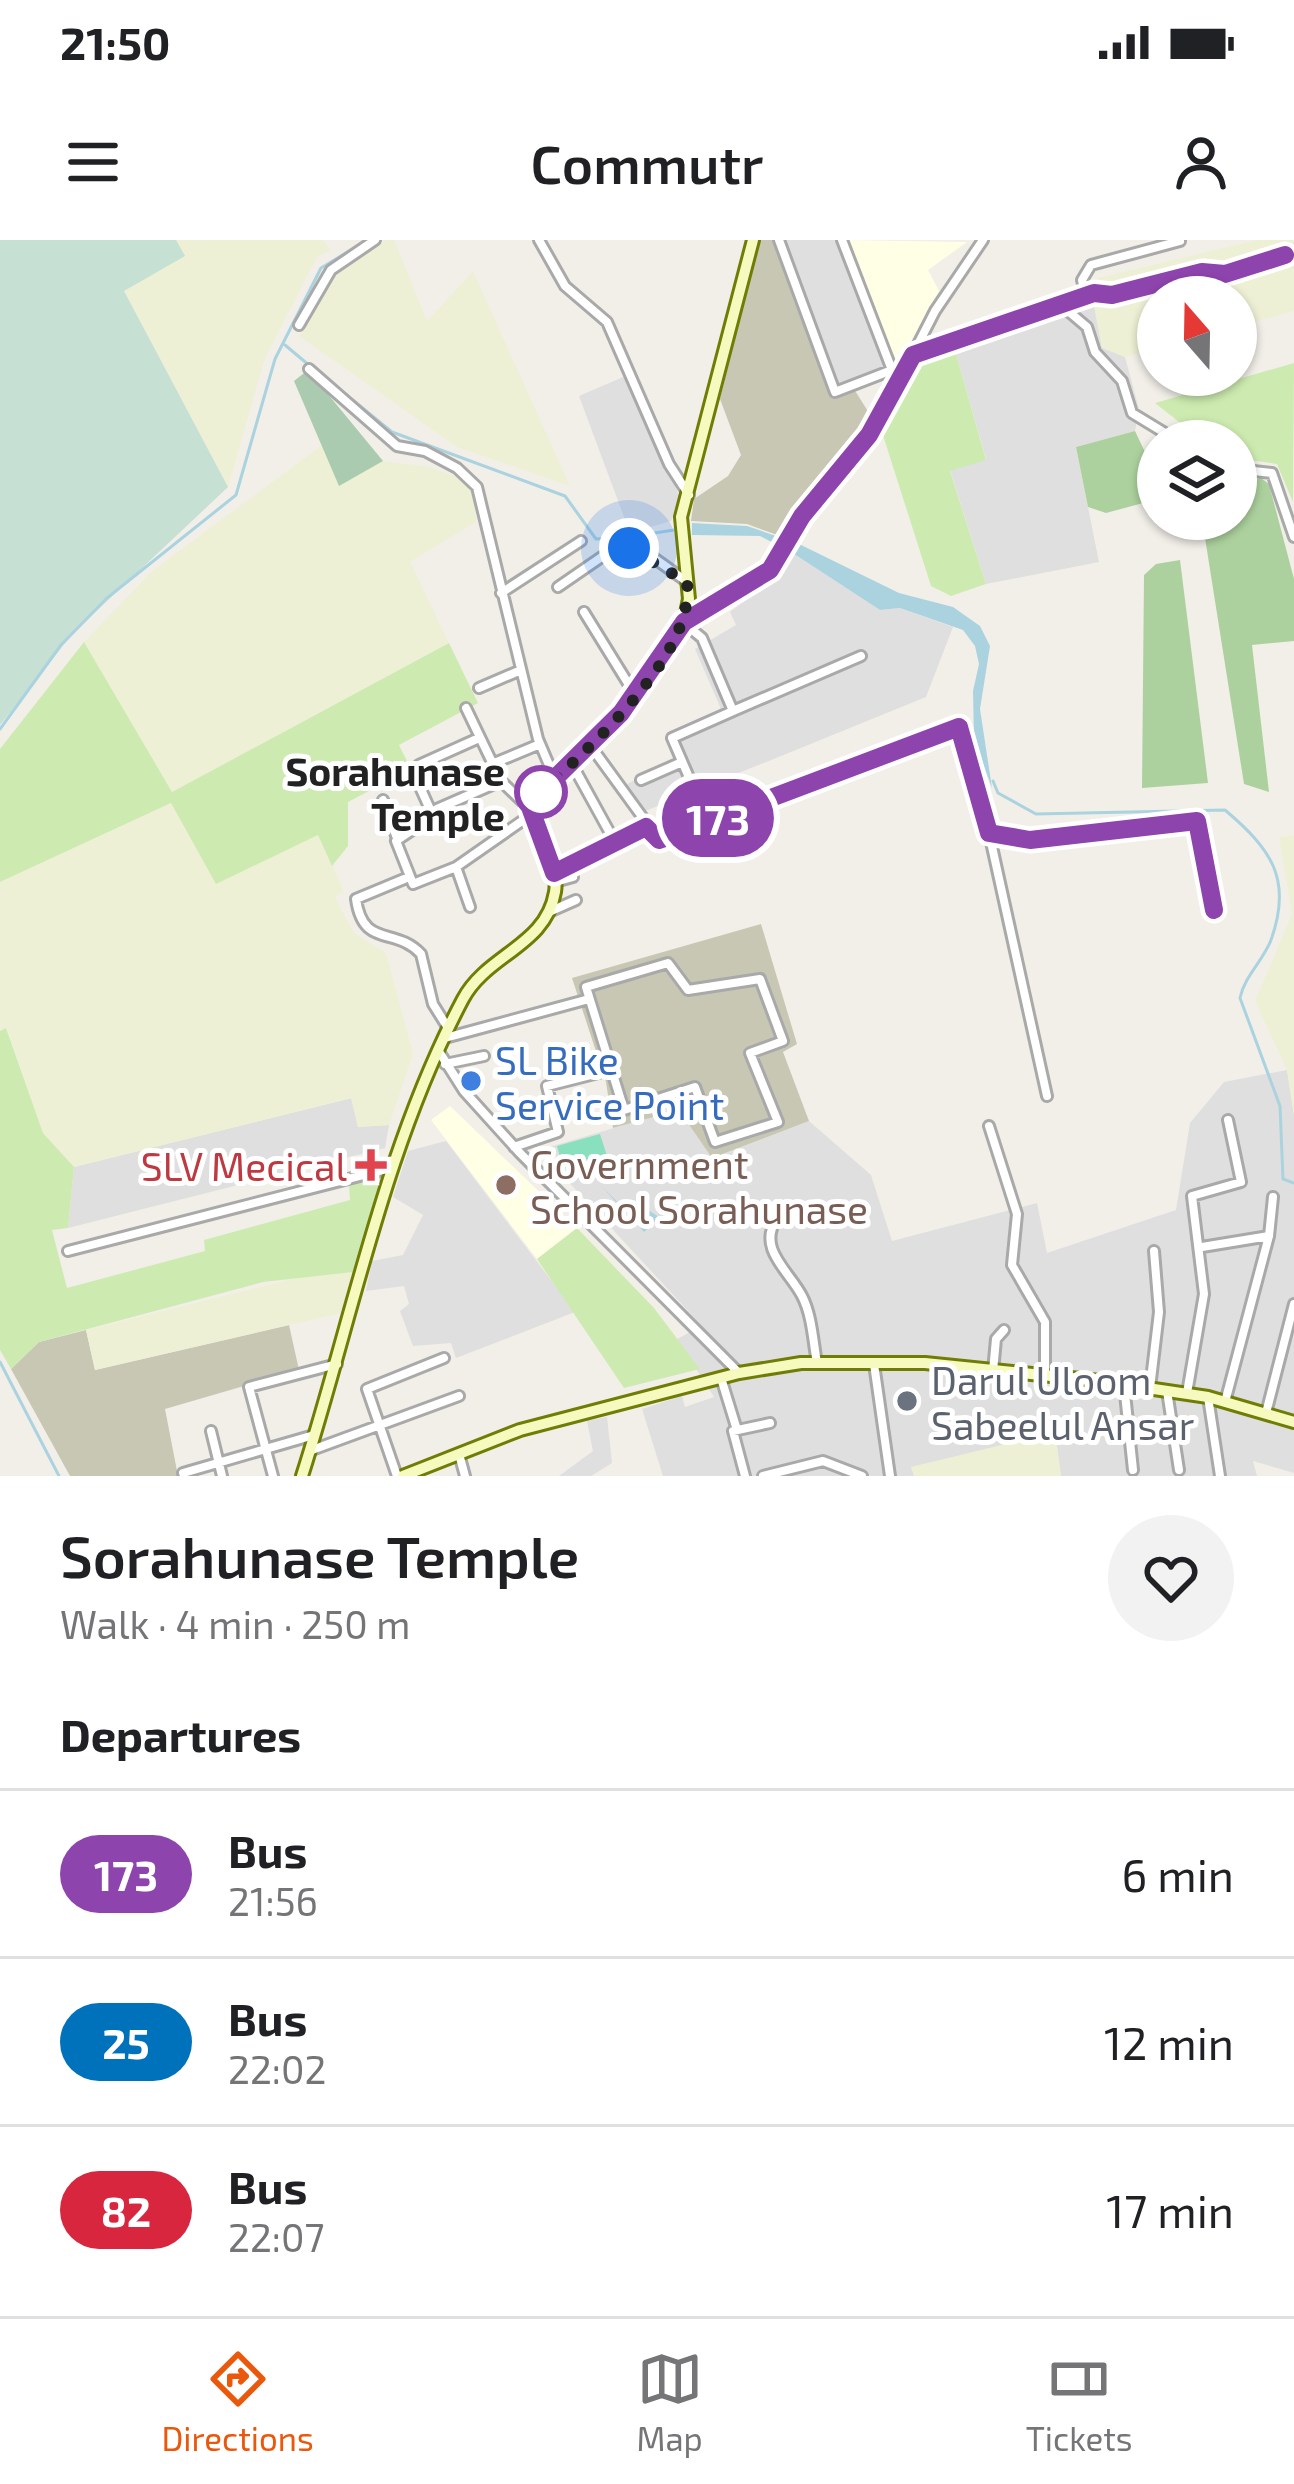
<!DOCTYPE html>
<html lang="en">
<head>
<meta charset="utf-8">
<style>
	:root { --surface:#fff; --page:#f2f2f2; --text:#202124; --muted:#757577; --line:#e0e0e0; --accent:#ea580c }
	body { margin:0; font-family:"Exo 2",sans-serif; background:var(--page); color:var(--text); height:100vh; display:flex; flex-direction:column; font-size:45px; white-space:nowrap }
	* { box-sizing:border-box; margin:0 }
	p { font-size:39px; color:var(--muted) }
	.icon { flex:none; width:66px; height:66px; fill:none; stroke:currentColor; stroke-width:2; stroke-linecap:round; stroke-linejoin:round }
	.map { position:relative; height:1236px; overflow:hidden }
	.panel { display:flex; flex-direction:column; background:var(--surface); flex:1 }
	.panel>* { flex:none }
	.badge { padding:0 24px; border-radius:39px; font-size:42px; line-height:78px }
	.needle { width:78px; rotate:340deg }
	.fabs { position:absolute; left:1137px; top:36px; display:grid; gap:24px }
	.fabs a { display:grid; place-items:center; width:120px; height:120px; border-radius:50%; background:var(--surface); box-shadow:0 3px 9px #0004; font-size:60px }
	.you { position:absolute; width:60px; height:60px; margin:-30px; border:9px solid #fff; border-radius:50%; background:#1a73e8; box-shadow:0 0 0 18px #1a73e833 }
	.map>.badge { position:absolute; translate:-50% -50%; box-shadow:0 0 0 6px #fff }
	h2 { padding:0 60px; font-size:45px; line-height:108px }
	.round { display:grid; place-items:center; flex:none; width:126px; height:126px; border-radius:63px; background:var(--page) }
	.overview { display:flex; align-items:center; justify-content:space-between; height:204px; padding:0 60px }
	h1 { font-size:57px; font-weight:600; line-height:90px }
	ul { padding:0; list-style:none }
	li { display:flex; align-items:center; gap:36px; height:168px; padding:0 60px; border-top:3px solid var(--line) }
	li div { flex:1 }
	li b { display:block; font-size:45px }
	li em { font-style:normal }
	li .badge { min-width:132px; font-weight:700; text-align:center }
	.status { display:flex; justify-content:space-between; align-items:center; height:84px; padding:0 60px; background:var(--surface); direction:ltr }
	.status svg { height:33px; fill:currentColor }
	header { display:flex; justify-content:space-between; align-items:center; height:156px; padding:0 60px; background:var(--surface); font-size:54px; font-weight:600 }
	.tab-bar { display:flex; justify-content:space-around; align-items:center; height:168px; border-top:3px solid var(--line); background:var(--surface); font-size:33px; color:var(--muted) }
	.tab-bar a { display:grid; justify-items:center; gap:6px }
	.tab-bar .current { color:var(--accent) }
	.map>svg:first-child { display:block }
	.residential { fill:#e0dfdf }
	.education { fill:#ffffe5 }
	.construction { fill:#c7c7b4 }
	.farmland { fill:#eef0d5 }
	.grass { fill:#cdebb0 }
	.forest { fill:#add19e }
	.wetland { fill:#c6e0d4 }
	.cemetery { fill:#aacbaf }
	.pitch { fill:#88e0be }
	.water { fill:#aad3df }
	.lines { fill:none; stroke-linecap:round; stroke-linejoin:round }
	.stream { stroke:#aad3df; stroke-width:3 }
	.street-casing { stroke:#a9a9a9; stroke-width:14 }
	.secondary-casing { stroke:#707d05; stroke-width:16 }
	.street { stroke:#fff; stroke-width:8 }
	.secondary { stroke:#f7fabf; stroke-width:10 }
	.line-casing { stroke:#fff; stroke-width:27 }
	.line { stroke:#8e44ad; stroke-width:18 }
	.walk { stroke:#222; stroke-width:12; stroke-dasharray:0 21.6 }
	.stop-dot { fill:#fff; stroke:#8e44ad; stroke-width:6 }
	.shop-dot { fill:#3f7fe0; stroke:#fff; stroke-width:4.5 }
	.health-dot { fill:#e0444e; stroke:#fff; stroke-width:4.5 }
	.education-dot { fill:#8d6e63; stroke:#fff; stroke-width:4.5 }
	.worship-dot { fill:#6b7280; stroke:#fff; stroke-width:4.5 }
	.labels { text-anchor:middle; dominant-baseline:central; stroke-width:10; stroke-linejoin:round; paint-order:stroke }
	.stop-label { font-size:39px; font-weight:bold; fill:#222; stroke:#fff; text-anchor:end }
	.shop-label { font-size:39px; fill:#366cbe; stroke:#fff; text-anchor:start }
	.education-label { font-size:39px; fill:#785e54; stroke:#fff; text-anchor:start }
	.health-label { font-size:39px; fill:#be3a42; stroke:#fff; text-anchor:end }
	.worship-label { font-size:39px; fill:#5b616d; stroke:#fff; text-anchor:start }
</style>
</head>
<body>
<div class="status"><b>21:50</b><svg viewBox="0 0 49 12"><path d="M0 12V9h3v3zM5 12V6h3v6zM10 12V3h3v9zM15 12V0h3v12zM26 1h20v11H26zM47 4h2v5h-2z"/></svg></div>
<header><svg class="icon" aria-label="menu" viewBox="0 0 24 24"><path d="M4 6h16M4 12h16M4 18h16"/></svg>Commutr<svg class="icon" aria-label="person" viewBox="0 0 24 24"><circle cx="12" cy="8" r="4"/><path d="M4 21q1-7 8-7t8 7"/></svg></header>
<div class="map">
<svg width="1294" height="1236" viewBox="0 0 1294 1236">
	<rect width="100%" height="100%" fill="#f2efe9"/>
	<path class="residential" d="M773,0H845L894,133L831,158Z
		M1093,58L1102,107L1125,117L1139,169L1135,191L1076,207L1099,322L986,344L950,230L986,219L953,103Z
		M630,134L680,258L671,281L630,293L579,156Z
		M791,312L880,370L900,368L953,387L926,457L643,572L623,546L675,520L666,493L721,469L695,409L736,385L730,372L773,339Z
		M1287,830L1294,875V1233L1253,1221L1257,1236H1061L1055,1193L914,1236H663L642,1169L682,1156L685,1167L714,1157L677,1099L702,1086L539,910L679,869L712,918L809,881L871,935L892,1001L1037,963L1047,1013L1176,970L1190,883L1224,842Z
		M352,858L358,887L389,885L385,908L68,988L74,927Z
		M446,901L575,1072L456,1118L451,1103L413,1106L400,1071L409,1064L404,1046L366,1051L372,1021L403,1015L423,975L393,957L408,911Z
		M607,1177L612,1223L591,1236H559L593,1211L587,1181Z"/>
	<path class="education" d="M845,0L967,2L928,30L939,51L894,133Z
		M450,866L577,988L537,1019L431,880Z"/>
	<path class="construction" d="M759,0H772L831,157L854,149L874,181L780,296L747,284L691,281L694,259L728,236L741,215L720,159Z
		M761,684L797,804L783,812L809,881L712,918L679,870L613,888L606,842L572,738Z
		M289,1085L299,1130L165,1169L178,1236H70L11,1129L39,1102L86,1090L95,1130Z"/>
	<path class="farmland" d="M176,0H323L331,10L317,17L265,118L228,247L123,50L184,16Z
		M386,0H394L427,81L473,31L570,246L457,207L299,96L331,35Z
		M1257,0H1294V71L1236,87V57H1158V108L1125,117L1102,108L1089,40Z
		M322,205L339,245L383,221L430,227L474,243L476,282L410,322L449,403L172,552L84,402L152,331Z
		M172,563L319,595L344,652L335,657L354,693L386,713L413,814L389,885L358,887L351,858L74,927L43,893L7,789L0,791V642Z
		M1294,595V875L1287,830L1255,761L1292,674L1279,597Z
		M321,1032H353L341,1073L95,1130L86,1090Z
		M1055,1192L1061,1236H914L911,1227Z"/>
	<path class="grass" d="M953,103L986,220L950,231L986,344L951,356L931,346L881,189L915,119Z
		M1294,123L1293,262L1277,224L1236,218V201H1203L1155,163Z
		M84,402L172,552L449,403L478,463L399,505L411,529L348,562V606L332,626L318,595L216,644L171,563L0,642V509Z
		M6,788L43,893L74,927L68,988L52,990L67,1048L205,1011L204,1000L350,960L349,946L383,934L353,1032L263,1042L39,1102L11,1129L0,1110V791Z
		M577,988L654,1068L700,1129L624,1148L537,1019Z"/>
	<path class="forest" d="M1135,191L1145,212L1158,210V259L1106,273L1088,267L1076,207Z
		M1261,238L1269,244L1294,339V401L1252,405L1269,552L1244,544L1202,279H1236V245Z
		M1180,320L1208,543L1142,548L1144,335L1156,324Z"/>
	<path class="wetland" d="M0,0H176L185,16L124,51L228,247L73,393L0,485Z"/>
	<path class="cemetery" d="M308,130L383,221L339,246L294,141Z"/>
	<path class="pitch" d="M600,894L607,916L563,928L557,906Z"/>
	<path class="water" d="M692,283L747,286L782,298L779,306L760,296L692,295Z
		M797,303L899,353L953,367L980,386L990,406L980,469L992,548L974,499L973,451L979,424L975,406L963,390L900,368L880,370L791,312Z
		M602,947L628,972L638,963L659,977L644,992Z"/>
	<g class="lines">
		<path class="stream" d="M285,105L310,126
			M322,135L392,192L565,256L596,299L619,297
			M629,297L674,290
			M0,489L61,405L107,358L236,255L275,119L321,28L364,2
			M993,541L998,553L1036,574L1225,570C1271,609 1293,639 1271,700C1263,721 1245,735 1240,758L1280,866L1283,939L1294,943
			M0,1122L59,1236"/>
		<g class="street-casing">
			<path id="street" d="M539,0L565,46L607,82L669,224L689,255
				M779,0L835,152L892,130L842,0
				M1086,56L1082,40L1091,25L1180,1
				M1061,65L1202,32L1225,34L1285,15
				M299,85L331,30L375,0
				M913,114L935,71L983,0
				M309,129L397,206L425,211L457,228L477,247L538,499L555,539
				M1236,229L1272,233L1294,297
				M622,295L686,341
				M558,347L603,316L638,309
				M501,353L581,301
				M584,372L634,453
				M479,448L521,430
				M466,468L501,541L531,570
				M733,471L861,416
				M590,505L659,600L959,487L989,593L1047,856
				M492,524L540,504
				M572,524L616,604
				M419,525L479,498
				M415,536L433,576L396,601L413,644L456,627L532,574
				M641,540L682,522
				M691,542L672,498L733,471L702,398L684,383L770,330L802,276L869,195L913,115L1061,65L1087,87L1095,112L1122,141L1132,173L1178,201H1189
				M383,560L397,598
				M437,569L501,541
				M989,593L1030,600L1197,581L1213,670
				M456,627L470,667
				M554,633L646,587
				M409,637L356,659C363,709 395,686 421,714L433,764L448,788
				M555,642L573,637
				M551,671L576,660
				M668,723L688,750L760,739L783,801L750,813L778,882L715,902L695,847L624,870L586,747Z
				M445,798L589,759
				M438,810L464,851L520,913L738,1132
				M445,824L484,816
				M989,886L1017,974L1012,1025L1045,1082V1135
				M514,907L558,892L547,846L610,830
				M806,970L777,979C756,1008 790,1032 802,1056C812,1075 813,1101 817,1123
				M1202,1007L1269,996
				M68,1011L391,928
				M874,1124L890,1236
				M993,1131L996,1099L1004,1090
				M721,1138L737,1190
				M1124,1144L1133,1230
				M1150,1148L1159,1072L1154,1011
				M1167,1151L1179,1230
				M1187,1153L1204,1054L1192,956L1241,942L1228,880
				M1208,1157L1220,1236
				M1225,1162L1269,996L1273,957
				M1266,1173L1294,1064
				M211,1191L222,1236
				M312,1210L459,1156
				M459,1214L465,1236
				M183,1233L314,1195
				M273,1236L249,1147L337,1124
				M397,1236L367,1149L444,1118
				M745,1236L733,1191L770,1183
				M763,1236L823,1221L862,1236"/>
		</g>
		<g class="secondary-casing">
			<path id="secondary" d="M302,1236C353,1076 384,908 463,759C487,714 546,706 555,652C560,622 532,594 532,564L621,473L684,383L689,359L681,277L753,0
				M403,1236L520,1190L739,1133L801,1123H925L1100,1141L1208,1157L1294,1182"/>
		</g>
		<use href="#street" class="street"/>
		<use href="#secondary" class="secondary"/>
	</g>
	<g class="lines">
		<g class="line-casing">
			<path id="line" d="M1214,670L1197,581L1030,600L989,593L959,487L665,598L659,600L646,587L554,633L531,570L541,552L621,473L684,382L770,330L802,276L869,195L913,115L1094,53L1112,55L1202,32L1225,34L1285,15"/>
		</g>
		<use href="#line" class="line"/>
		<path class="walk" d="M541,552C590,507 695,415 687,342L629,308"/>
	</g>
	<circle class="stop-dot" cx="541" cy="552" r="24"/>
	<circle class="shop-dot" cx="471" cy="841" r="12"/>
	<path class="health-dot" d="M365 907h12v12h12v12h-12v12h-12v-12h-12v-12h12z"/>
	<circle class="education-dot" cx="506" cy="945" r="12"/>
	<circle class="worship-dot" cx="907" cy="1161" r="12"/>
	<g class="labels">
		<g class="stop-label">
			<text x="505" y="530">Sorahunase<tspan x="505" dy="45">Temple</tspan></text>
		</g>
		<g class="shop-label">
			<text x="495" y="819">SL Bike<tspan x="495" dy="45">Service Point</tspan></text>
		</g>
		<g class="education-label">
			<text x="530" y="923">Government<tspan x="530" dy="45">School Sorahunase</tspan></text>
		</g>
		<g class="health-label">
			<text x="347" y="925">SLV Mecical</text>
		</g>
		<g class="worship-label">
			<text x="931" y="1139">Darul Uloom<tspan x="931" dy="45">Sabeelul Ansar</tspan></text>
		</g>
	</g>
</svg>
<div class="fabs">
<a><svg class="needle" viewBox="-14 -14 28 28"><path d="M0-13l5 13h-10z" fill="#e53935"/><path d="M0 13l5-13h-10z" fill="#757577"/></svg></a>
<a><svg class="icon" aria-label="layers" viewBox="0 0 24 24"><path d="M12 4l9 5-9 5-9-5zM3 14l9 5 9-5"/></svg></a>
</div>
<div class="you" style="left:629px;top:308px"></div>
<b class="badge" style="left:718px;top:578px;background:#8e44ad;color:#fff">173</b>
</div>
<section class="panel">
<div class="overview"><div><h1>Sorahunase Temple</h1><p>Walk · 4 min · 250 m</p></div><a class="round"><svg class="icon" aria-label="heart" viewBox="0 0 24 24"><path d="M12 20l-8-8c-3-5 5-10 8-4 3-6 11-1 8 4z"/></svg></a></div>
<h2>Departures</h2>
<ul>
<li><span class="badge" style="background:#8e44ad;color:#fff">173</span><div><b>Bus</b><p>21:56</p></div><em>6 min</em></li>
<li><span class="badge" style="background:#0072bc;color:#fff">25</span><div><b>Bus</b><p>22:02</p></div><em>12 min</em></li>
<li><span class="badge" style="background:#d7263d;color:#fff">82</span><div><b>Bus</b><p>22:07</p></div><em>17 min</em></li>
</ul>
</section>
<nav class="tab-bar">
<a class="current"><svg class="icon" aria-label="directions" viewBox="0 0 24 24"><path d="M12 3l9 9-9 9-9-9zM9 14v-3h6M13 9l2 2-2 2"/></svg>Directions</a>
<a><svg class="icon" aria-label="map" viewBox="0 0 24 24"><path d="M3 6l6-2 6 2 6-2v14l-6 2-6-2-6 2zM9 4v14M15 6v14"/></svg>Map</a>
<a><svg class="icon" aria-label="tickets" viewBox="0 0 24 24"><path d="M3 7h18v10H3zM15 7v10"/></svg>Tickets</a>
</nav>
</body>
</html>
